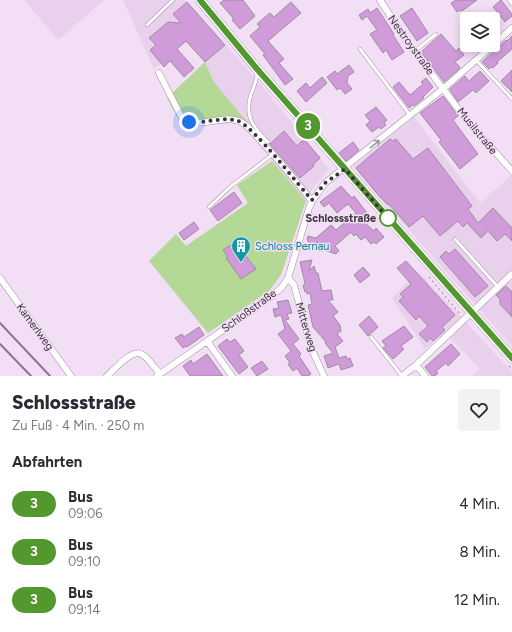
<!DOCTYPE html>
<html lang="de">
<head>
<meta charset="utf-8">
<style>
	:root { --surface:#fff; --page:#f2f2f3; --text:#2b2b33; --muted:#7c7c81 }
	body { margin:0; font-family:Figtree,sans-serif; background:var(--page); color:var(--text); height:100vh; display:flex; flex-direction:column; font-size:15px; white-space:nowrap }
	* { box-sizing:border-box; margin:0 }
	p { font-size:13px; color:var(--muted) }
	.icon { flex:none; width:22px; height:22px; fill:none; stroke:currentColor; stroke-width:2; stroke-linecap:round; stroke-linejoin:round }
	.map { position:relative; height:376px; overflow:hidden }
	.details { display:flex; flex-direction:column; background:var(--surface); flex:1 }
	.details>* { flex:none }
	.badge { padding:0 8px; border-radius:13px; font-size:14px; line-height:26px }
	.controls { position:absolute; left:460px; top:12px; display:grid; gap:8px }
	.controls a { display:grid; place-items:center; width:40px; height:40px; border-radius:4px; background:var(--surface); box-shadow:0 2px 10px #0003; font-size:20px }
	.you { position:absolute; width:20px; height:20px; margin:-10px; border:3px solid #fff; border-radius:50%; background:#1a73e8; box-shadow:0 0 0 6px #1a73e833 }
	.map>.badge { position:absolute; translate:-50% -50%; box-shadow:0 0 0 2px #fff }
	h2 { padding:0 12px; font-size:15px; line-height:36px }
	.round { display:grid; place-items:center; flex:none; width:42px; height:42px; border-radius:4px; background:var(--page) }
	.head { display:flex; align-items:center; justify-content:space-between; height:68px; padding:0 12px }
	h1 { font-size:19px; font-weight:800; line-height:30px }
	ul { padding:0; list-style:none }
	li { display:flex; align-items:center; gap:12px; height:48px; padding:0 12px }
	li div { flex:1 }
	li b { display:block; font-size:15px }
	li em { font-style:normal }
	li .badge { min-width:44px; font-weight:700; text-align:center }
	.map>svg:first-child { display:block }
	.built { fill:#e9d1ee }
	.green { fill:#b4d895 }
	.building { fill:#d09bd9; stroke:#9f8da2 }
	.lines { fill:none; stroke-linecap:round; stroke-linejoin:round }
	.lane-casing { stroke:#a28fa5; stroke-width:4 }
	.street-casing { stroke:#a28fa5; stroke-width:7 }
	.primary-casing { stroke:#a28fa5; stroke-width:10 }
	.path { stroke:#b3a4b6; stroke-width:1.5; stroke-dasharray:2 3; stroke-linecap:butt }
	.lane { stroke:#fff; stroke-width:3 }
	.street { stroke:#fff; stroke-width:6 }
	.primary { stroke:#fff; stroke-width:9 }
	.rail { stroke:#867a89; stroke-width:2 }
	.oneway { stroke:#9c999e }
	.line-casing { stroke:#fff; stroke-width:9 }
	.line { stroke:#52982f; stroke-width:6 }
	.walk { stroke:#3a333c; stroke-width:4; stroke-dasharray:0 7.2 }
	.stop-dot { fill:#fff; stroke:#52982f; stroke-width:2 }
	.labels { text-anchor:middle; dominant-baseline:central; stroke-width:3; stroke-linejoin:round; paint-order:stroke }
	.street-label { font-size:11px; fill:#3a333c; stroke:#f2def5 }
	.stop-label { font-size:11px; font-weight:bold; fill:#3a333c; stroke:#f2def5; text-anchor:end }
	.culture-label { font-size:11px; fill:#0d838f; stroke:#f2def5; text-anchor:start }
</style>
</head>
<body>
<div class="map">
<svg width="512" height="376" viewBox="0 0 512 376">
	<rect width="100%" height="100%" fill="#f2def5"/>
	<path class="built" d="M24,0H104L58,40Z
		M123,0H186L263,87L329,169L310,192L306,201L245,128L214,82L205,62L187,42L184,43L154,69Z
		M414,117L480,203L512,175V346L353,167Z
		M418,271L512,372V376H472L480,369L445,333L425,349L392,298Z"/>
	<path class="green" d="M205,62L214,82L247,122L245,128L238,124L231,123L188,126L179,120L167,98Z
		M272,161L306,201L281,275L269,291L208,333L149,261L176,234L186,246L248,203L237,185Z"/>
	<path class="building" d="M224,0H243L255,16L240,29L232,20L234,19L220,3Z
		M456,0H477L462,11L460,10L457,12L451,3Z
		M501,0L512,14V16L505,22L493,7Z
		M187,2L225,45L205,62L186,41L177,49L194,68L184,77L170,61L164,67L150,50L156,45L149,38L168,22L181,23L173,14Z
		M291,2L301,13L268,41L284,59L279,63L293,79L285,85L263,55L265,54L250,36L260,27L257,24L270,13L274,17Z
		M377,8L394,34L393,35L404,52L392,60L386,50L383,53L370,34L377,30L367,16L362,20L359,15L368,9L370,13Z
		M412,8L428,33L417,41L400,16Z
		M441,34L456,51L459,48L464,55L455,62L460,67L459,69L444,82L421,52Z
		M512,36V49L497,62L498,63L493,68L491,67L489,69L482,62L506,40L507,41Z
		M349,65L354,72L348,76L347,83L352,89L345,94L340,88L337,90L327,77L335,71L337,74Z
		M512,70V92L501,81Z
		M480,71L489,81L476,93L473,90L458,102L450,90V89L465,76L469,81Z
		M322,77L327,83L306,102L297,91L306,83L310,88Z
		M426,78L433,87L423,97L424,98L414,106L413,105L409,108L393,87L399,82L410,95L423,84L421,82Z
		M443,96L458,116L453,120L478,154L460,169L439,142L441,140L420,113Z
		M376,107L387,120L384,123L386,125L381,129L379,127L372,132L366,125L370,121L365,115Z
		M284,131L297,146L304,139L320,158L313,165L314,166L300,178L270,144Z
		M390,139L393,141L396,139L413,159L428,148L472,206L468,209L478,223L493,208L512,228V241L505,234L497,241L488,231L481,238L467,223L463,227L458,221L440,236L423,216L409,227L389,204L388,205L379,196L356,168Z
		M353,142L359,150L346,161L339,153Z
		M341,186L352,198L354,196L371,218L365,223L374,231L376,228L384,237L376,244L374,242L371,244L365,237L361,240L356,234L354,236L351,232L335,246L339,251L336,254L324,250L317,242L315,250L307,240L308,236L316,238L331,225L336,230L356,213L348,204L337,213L329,203L324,207L320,202Z
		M234,192L242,203L218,221L210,210Z
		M194,222L199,229L184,240L179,233Z
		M234,243L238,249L240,248L256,269L241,279L226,258L228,257L223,250Z
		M455,249L488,286L475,297L440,257L446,251L449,254Z
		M312,260L309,271L314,266L316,273H318L322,291L331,290L333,300H328L338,312L333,316L340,325L341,331L337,334L343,341L335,347L339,358L346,356L347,359L350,358L353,366L341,370L339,364L328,368L324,356L333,353L325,343L326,342L313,327L308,305L312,304L310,293L307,294L306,291L305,292L303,286L305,283L300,262Z
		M406,261L455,315L442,327L445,330L433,341L430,338L427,342L419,334L428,326L419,316L416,320L399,301L403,297L400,294L411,284L397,268Z
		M363,267L370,275L360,283L354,275Z
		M506,286L512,292V317L500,304V299L496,295Z
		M288,300L292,313L287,314L289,319L285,320L299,339L293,344L301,354L299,356L311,374L308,376H302L297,368L293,371L288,364L290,363L285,356L291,351L278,334L285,329L281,315L275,317L273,309L279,308L277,302Z
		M369,316L378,327L368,336L359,325Z
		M404,326L413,337L401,346L404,349L401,351H402L393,359L383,348L386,346L382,341Z
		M199,327L204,335L187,347L186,346L183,348L175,338L182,334L184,337Z
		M227,339L230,342L235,339L244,351L239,355L248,367L239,374L218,346Z
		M451,344L460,354L448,366L446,363L436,371L438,373L435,376H432L425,367Z
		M207,354L223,376H190L183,366L191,360L193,364Z
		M262,361L268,369L257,376L251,368Z"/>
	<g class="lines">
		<g class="lane-casing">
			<path id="lane" d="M147,25L173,0
				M360,49L410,115
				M415,51L436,34
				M476,60L512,99
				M257,73C257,80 254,87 251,94C244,116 253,127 268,142
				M209,207L230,187L273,154
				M455,239L498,287
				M371,337L402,376"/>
		</g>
		<g class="street-casing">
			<path id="street" d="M380,0L406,40L466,119L512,171
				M511,0L512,2
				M493,45L512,28
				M159,73L182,118C202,130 221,114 239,121C247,124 254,133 260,140C278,159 295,180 312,201
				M0,278L71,376
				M288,278L294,285L312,350L324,376
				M207,341L232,376
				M416,365L425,376
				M107,376C115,369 133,347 143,355C149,359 155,368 160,374
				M157,376L272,296L282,287L288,278L309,208L312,201L325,183L444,88L493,45
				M402,376L416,365L512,274"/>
		</g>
		<g class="primary-casing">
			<path id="primary" d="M200,0L257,69L512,358"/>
		</g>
		<path class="path" d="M429,277L460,314
			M509,366L512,369"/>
		<use href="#lane" class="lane"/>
		<use href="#street" class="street"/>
		<use href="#primary" class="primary"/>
		<path class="rail" d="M0,323L50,376
			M0,344L31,376"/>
	</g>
	<defs><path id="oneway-shaft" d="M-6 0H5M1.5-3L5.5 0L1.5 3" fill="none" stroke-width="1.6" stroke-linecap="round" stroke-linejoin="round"/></defs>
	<use class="oneway" href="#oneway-shaft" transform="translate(375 144) rotate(-39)"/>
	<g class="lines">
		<g class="line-casing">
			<path id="line" d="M200,0L257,69L512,358"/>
		</g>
		<use href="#line" class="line"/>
		<path class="walk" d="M189,122C205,124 223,116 238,121C253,126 299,186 312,200L325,183L345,169L388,218"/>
	</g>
	<defs>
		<g id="building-pin" transform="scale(1)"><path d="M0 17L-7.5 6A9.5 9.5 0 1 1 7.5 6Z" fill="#0f9aa8" stroke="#f2def5"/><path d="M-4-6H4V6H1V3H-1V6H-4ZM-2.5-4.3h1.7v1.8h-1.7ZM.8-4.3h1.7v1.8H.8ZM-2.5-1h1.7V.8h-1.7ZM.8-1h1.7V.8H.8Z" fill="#fff"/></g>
	</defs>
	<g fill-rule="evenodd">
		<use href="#building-pin" x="241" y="246"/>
	</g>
	<circle class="stop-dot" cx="388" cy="218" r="8"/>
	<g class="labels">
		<g class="street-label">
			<text transform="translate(411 45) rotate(54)">Nestroystraße</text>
			<text transform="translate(477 131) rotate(51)">Musilstraße</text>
			<text transform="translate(249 311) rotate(-36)">Schloßstraße</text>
			<text transform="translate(35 327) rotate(54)">Kamerlweg</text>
			<text transform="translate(306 327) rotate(73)">Mitterweg</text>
		</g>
		<g class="stop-label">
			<text x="376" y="218">Schlossstraße</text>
		</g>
		<g class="culture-label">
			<text x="255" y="246">Schloss Pernau</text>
		</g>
	</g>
</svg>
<div class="controls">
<a><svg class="icon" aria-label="layers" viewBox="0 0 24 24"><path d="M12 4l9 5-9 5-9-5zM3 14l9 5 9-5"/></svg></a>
</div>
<div class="you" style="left:189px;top:122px"></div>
<b class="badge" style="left:308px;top:126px;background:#52982f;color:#fff">3</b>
</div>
<section class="details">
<div class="head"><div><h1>Schlossstraße</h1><p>Zu Fuß · 4 Min. · 250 m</p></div><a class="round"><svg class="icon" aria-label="heart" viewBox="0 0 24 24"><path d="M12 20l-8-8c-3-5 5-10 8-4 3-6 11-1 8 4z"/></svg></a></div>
<h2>Abfahrten</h2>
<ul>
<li><span class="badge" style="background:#52982f;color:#fff">3</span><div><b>Bus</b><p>09:06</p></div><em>4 Min.</em></li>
<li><span class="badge" style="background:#52982f;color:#fff">3</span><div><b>Bus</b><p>09:10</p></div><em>8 Min.</em></li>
<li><span class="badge" style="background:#52982f;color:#fff">3</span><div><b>Bus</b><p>09:14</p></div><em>12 Min.</em></li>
</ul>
</section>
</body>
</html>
